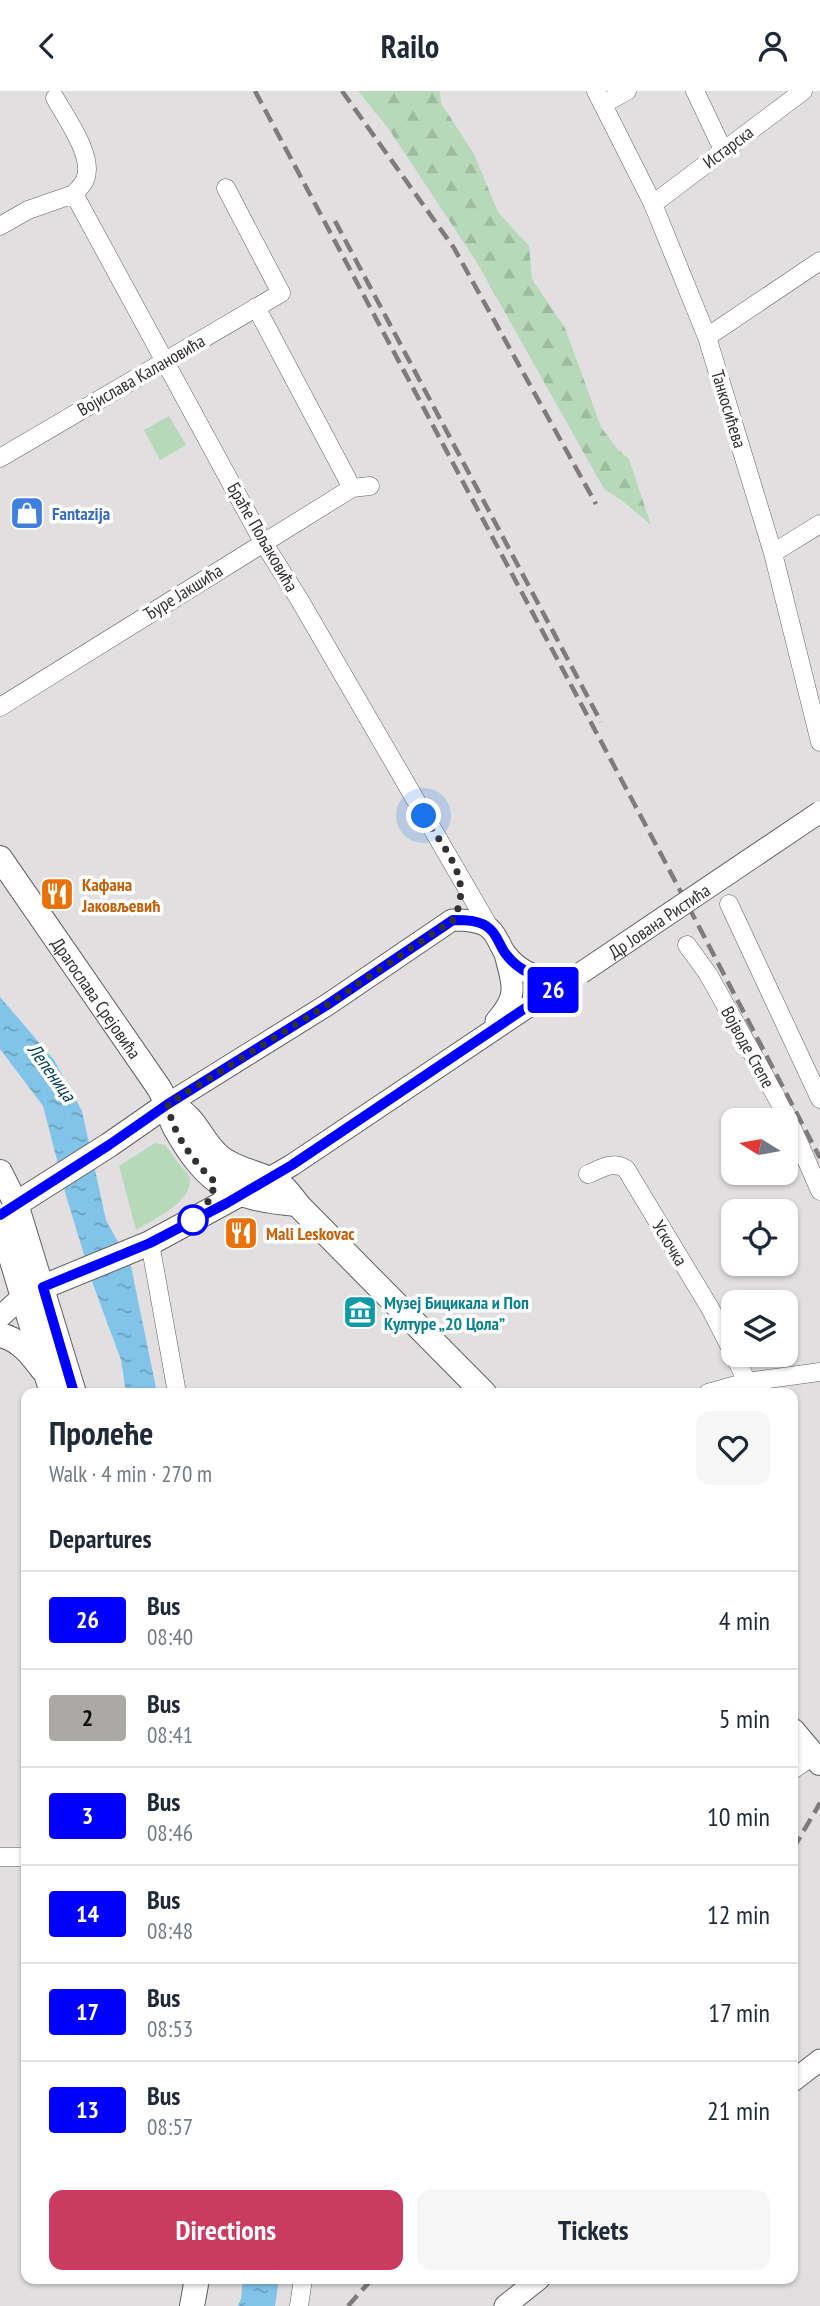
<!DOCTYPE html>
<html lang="en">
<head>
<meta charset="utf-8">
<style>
	:root { --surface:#fff; --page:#f6f6f7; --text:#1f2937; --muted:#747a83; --line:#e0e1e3; --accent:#cb3b5f }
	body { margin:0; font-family:"PT Sans Narrow",sans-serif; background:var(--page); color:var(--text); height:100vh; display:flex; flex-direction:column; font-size:26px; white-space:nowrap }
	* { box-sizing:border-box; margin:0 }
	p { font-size:23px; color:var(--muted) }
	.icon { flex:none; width:38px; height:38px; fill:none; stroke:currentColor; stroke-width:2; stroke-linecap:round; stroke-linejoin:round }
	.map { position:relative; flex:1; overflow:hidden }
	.sheet { position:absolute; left:21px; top:1297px; width:777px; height:896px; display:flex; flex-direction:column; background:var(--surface); border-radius:14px; box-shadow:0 2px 5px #0004 }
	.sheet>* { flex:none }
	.badge { padding:0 14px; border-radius:5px; font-size:24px; line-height:46px }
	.needle { width:46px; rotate:281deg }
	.buttons { position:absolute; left:721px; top:1017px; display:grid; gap:14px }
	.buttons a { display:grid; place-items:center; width:77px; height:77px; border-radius:14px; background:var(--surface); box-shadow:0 2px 5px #0004; font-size:35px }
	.you { position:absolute; width:35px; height:35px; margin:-18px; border:5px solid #fff; border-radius:50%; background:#1a73e8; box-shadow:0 0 0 10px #1a73e833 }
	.map>.badge { position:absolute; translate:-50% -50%; box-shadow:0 0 0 4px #fff }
	h2 { padding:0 28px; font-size:26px; line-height:63px }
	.round { display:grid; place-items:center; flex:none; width:74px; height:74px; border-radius:14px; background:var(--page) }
	.headline { display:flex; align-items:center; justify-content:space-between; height:119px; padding:0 28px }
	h1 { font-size:33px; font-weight:700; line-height:52px }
	.cta { display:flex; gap:14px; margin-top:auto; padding:14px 28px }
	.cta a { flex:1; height:80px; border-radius:14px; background:var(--accent); color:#fff; font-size:28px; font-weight:700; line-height:80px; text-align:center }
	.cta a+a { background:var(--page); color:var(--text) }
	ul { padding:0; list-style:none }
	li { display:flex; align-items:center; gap:21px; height:98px; padding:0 28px; border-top:2px solid var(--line) }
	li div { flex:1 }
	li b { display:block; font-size:26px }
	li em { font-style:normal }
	li .badge { min-width:77px; font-weight:700; text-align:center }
	header { display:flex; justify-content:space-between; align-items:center; height:91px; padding:0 28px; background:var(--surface); font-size:32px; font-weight:700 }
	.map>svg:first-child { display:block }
	.forest { fill:url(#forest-firs) }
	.park { fill:#b7d9ba }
	.water { fill:url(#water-ripples) }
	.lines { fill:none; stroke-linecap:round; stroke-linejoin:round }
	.minor-casing { stroke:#626062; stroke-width:19 }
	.tertiary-casing { stroke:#626062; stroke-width:23 }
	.secondary-casing { stroke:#626062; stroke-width:26 }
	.minor { stroke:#fff; stroke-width:18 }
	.tertiary { stroke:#fff; stroke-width:21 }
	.secondary { stroke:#fff; stroke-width:24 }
	.rail { stroke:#7d7b7d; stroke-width:4.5; stroke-dasharray:14 7; stroke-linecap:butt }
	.tertiary-bridge-casing { stroke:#626062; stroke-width:23; stroke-linecap:butt }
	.tertiary-bridge { stroke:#fff; stroke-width:21 }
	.line-casing { stroke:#fff; stroke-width:16 }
	.line { stroke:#00f; stroke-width:10 }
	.walk { stroke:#323132; stroke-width:7; stroke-dasharray:0 12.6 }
	.stop-dot { fill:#fff; stroke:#00f; stroke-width:3.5 }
	.labels { text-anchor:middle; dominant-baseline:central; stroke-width:7; stroke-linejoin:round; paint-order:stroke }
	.street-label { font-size:18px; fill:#323132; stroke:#fff }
	.shop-label { font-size:18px; font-weight:bold; fill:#366cbe; stroke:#fff; text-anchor:start }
	.food-label { font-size:18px; font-weight:bold; fill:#c56008; stroke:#fff; text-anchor:start }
	.culture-label { font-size:18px; font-weight:bold; fill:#0d838f; stroke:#fff; text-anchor:start }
	.water-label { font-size:19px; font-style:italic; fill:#074059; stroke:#fff }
</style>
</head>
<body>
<header><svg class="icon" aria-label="back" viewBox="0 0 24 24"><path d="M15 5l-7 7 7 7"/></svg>Railo<svg class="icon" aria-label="person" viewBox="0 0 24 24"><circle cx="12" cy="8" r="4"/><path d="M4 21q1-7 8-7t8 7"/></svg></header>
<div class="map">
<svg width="820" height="2215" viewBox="0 0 820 2215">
	<defs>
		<pattern id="forest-firs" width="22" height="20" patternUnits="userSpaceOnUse" patternTransform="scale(1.75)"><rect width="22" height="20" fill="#b7d9ba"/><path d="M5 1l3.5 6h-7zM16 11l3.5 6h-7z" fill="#9ebba0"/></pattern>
		<pattern id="water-ripples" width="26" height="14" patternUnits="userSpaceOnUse" patternTransform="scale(1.75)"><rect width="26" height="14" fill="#82c4e9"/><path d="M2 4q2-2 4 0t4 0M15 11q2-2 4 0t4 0" fill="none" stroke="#6ba0bd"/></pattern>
	</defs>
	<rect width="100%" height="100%" fill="#e2dfe1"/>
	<path class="forest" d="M358,0H440L441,12L474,63L498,121L529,155L532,188L565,237L601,336L618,359L629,368L651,434L624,411L604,398L476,170L388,37Z"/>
	<path class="park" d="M169,325L186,354L160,369L144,339Z
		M155,1052L165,1054L190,1087C192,1112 155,1127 136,1139L119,1075Z"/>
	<path class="water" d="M0,906L54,969L82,1020L106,1129L131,1175L157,1302H126L121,1269L94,1196L67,1108L43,1015L0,958Z
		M243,2188H279L275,2215H238L241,2208Z"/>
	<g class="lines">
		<g class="minor-casing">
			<path id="minor" d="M596,0L653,113L707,246L773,462L820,651
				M695,0L723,59
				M55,7C66,27 95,66 85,89C83,94 77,99 74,103
				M603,13L627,0
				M74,103L263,451L299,508L491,839
				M653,113L803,0
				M0,135L28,119L74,103
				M256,216L352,397
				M707,246L820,170
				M0,367L281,202L226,97
				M773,462L820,433
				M0,616L352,397L370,395
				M729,813L820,1008
				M687,854L708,883L787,1025L820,1100
				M588,1083C601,1078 614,1069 626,1078L710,1217L733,1262
				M150,1152L177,1302
				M734,1264L747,1291
				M708,1302L747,1291L820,1281
				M793,1679L814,1664
				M0,1766H26
				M299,2215L303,2188"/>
		</g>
		<g class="tertiary-casing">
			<path id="tertiary" d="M496,930C519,904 513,894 505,863
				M168,1013L327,914L452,829C464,829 481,829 490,838C497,844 500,855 505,862C522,885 544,889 570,887
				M256,1095L292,1074L571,887
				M0,1226L23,1205L35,1200
				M793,1990L820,1969
				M505,2215L539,2188"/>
		</g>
		<g class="secondary-casing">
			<g id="secondary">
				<path id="s1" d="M0,767L159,997C167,1011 168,1023 175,1037C208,1095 231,1107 297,1113"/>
				<path d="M168,1013C198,1025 199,1049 220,1066C239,1081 261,1081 279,1093C289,1099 293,1109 301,1117L484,1302"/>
				<path d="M0,1081L16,1113L74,1302"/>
				<path d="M16,1113L109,1054L168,1013"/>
				<path d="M0,1130L52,1302"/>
				<path d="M43,1196L150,1152L242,1102"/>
				<path d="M0,1244C19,1248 31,1263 42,1278"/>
				<path d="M793,1640L820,1672"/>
				<path d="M192,2215L197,2188"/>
			</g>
		</g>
		<use href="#minor" class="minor"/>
		<use href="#tertiary" class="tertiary"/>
		<use href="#secondary" class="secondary"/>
		<path class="rail" d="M255,0L662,765L820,1067
			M342,0L454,157L596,413
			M335,130L601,631
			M793,1758L820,1712
			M348,2215L372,2188"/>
		<g class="tertiary-bridge-casing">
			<g id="tertiary-bridge">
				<path id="s2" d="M581,882L820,721"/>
			</g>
		</g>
		<use href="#tertiary-bridge" class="tertiary-bridge"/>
	</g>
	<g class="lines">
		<g class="line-casing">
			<path id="line" d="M0,1124L109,1054L168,1013L327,914L453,829C465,829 481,829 490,838C497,844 500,855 505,862C522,885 544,889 570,887L292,1074L227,1112L150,1152L43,1196L74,1302"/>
		</g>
		<use href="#line" class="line"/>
		<path class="walk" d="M193,1129L202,1125L216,1092C195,1073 171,1041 168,1013L327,914L453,829C475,788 445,760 424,725"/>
	</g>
	<defs>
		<g id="shop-square" transform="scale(1.75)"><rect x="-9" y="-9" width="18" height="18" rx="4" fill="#3f7fe0" stroke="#fff"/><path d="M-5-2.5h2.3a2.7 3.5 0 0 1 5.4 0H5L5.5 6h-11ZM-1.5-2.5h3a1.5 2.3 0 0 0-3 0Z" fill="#fff"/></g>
		<g id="restaurant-square" transform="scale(1.75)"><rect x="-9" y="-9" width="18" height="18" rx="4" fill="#e8710a" stroke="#fff"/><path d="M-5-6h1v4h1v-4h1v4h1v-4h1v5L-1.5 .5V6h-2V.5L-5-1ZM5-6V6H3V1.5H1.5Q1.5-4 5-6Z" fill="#fff"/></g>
		<g id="museum-square" transform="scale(1.75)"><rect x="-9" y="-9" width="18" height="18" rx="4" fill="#0f9aa8" stroke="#fff"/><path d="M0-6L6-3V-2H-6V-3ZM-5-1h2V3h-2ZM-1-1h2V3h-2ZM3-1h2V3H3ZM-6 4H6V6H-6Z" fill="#fff"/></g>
	</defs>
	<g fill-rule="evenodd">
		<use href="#shop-square" x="27" y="422"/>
		<use href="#restaurant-square" x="57" y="803"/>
		<use href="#restaurant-square" x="241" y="1142"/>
		<use href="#museum-square" x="360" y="1221"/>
	</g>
	<circle class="stop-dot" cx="193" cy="1129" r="14"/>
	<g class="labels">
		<g class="street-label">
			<text transform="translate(728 56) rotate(-37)">Истарска</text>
			<text transform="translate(141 284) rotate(-30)">Војислава Калановића</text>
			<text transform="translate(729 318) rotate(73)">Танкосићева</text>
			<text transform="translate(263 446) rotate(60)">Браће Пољаковића</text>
			<text transform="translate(183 501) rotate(-32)">Ђуре Јакшића</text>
			<text stroke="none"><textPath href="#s2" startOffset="94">Др Јована Ристића</textPath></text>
			<text stroke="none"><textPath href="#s1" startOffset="170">Драгослава Срејовића</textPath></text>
			<text transform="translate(748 956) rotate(61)">Војводе Степе</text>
			<text transform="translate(670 1152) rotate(59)">Ускочка</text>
		</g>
		<g class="shop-label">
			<text x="52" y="422">Fantazija</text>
		</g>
		<g class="food-label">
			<text x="82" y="793">Кафана<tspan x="82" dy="21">Јаковљевић</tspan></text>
			<text x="266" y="1142">Mali Leskovac</text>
		</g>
		<g class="culture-label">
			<text x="384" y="1211">Музеј Бицикала и Поп<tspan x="384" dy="21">Културе „20 Цола”</tspan></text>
		</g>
		<g class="water-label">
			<text transform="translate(52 981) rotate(54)">Лепеница</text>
		</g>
	</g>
</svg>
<div class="buttons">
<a><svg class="needle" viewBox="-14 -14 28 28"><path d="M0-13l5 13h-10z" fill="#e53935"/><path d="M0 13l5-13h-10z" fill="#747a83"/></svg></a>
<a><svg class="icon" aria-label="locate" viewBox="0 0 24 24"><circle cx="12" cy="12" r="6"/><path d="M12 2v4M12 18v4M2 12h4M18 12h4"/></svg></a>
<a><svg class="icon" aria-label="layers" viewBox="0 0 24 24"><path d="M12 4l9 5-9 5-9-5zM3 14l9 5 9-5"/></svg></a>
</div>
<div class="you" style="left:424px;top:725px"></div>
<b class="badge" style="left:553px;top:899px;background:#00f;color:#fff">26</b>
<section class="sheet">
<div class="headline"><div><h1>Пролеће</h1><p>Walk · 4 min · 270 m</p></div><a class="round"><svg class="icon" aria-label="heart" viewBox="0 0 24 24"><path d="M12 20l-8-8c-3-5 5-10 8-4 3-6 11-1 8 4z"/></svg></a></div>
<h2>Departures</h2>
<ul>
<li><span class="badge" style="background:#00f;color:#fff">26</span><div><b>Bus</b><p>08:40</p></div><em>4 min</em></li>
<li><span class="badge" style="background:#aba9a6;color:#111">2</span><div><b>Bus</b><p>08:41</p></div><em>5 min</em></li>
<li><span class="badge" style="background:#00f;color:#fff">3</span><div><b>Bus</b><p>08:46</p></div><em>10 min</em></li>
<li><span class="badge" style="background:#00f;color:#fff">14</span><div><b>Bus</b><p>08:48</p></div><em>12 min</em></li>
<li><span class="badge" style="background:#00f;color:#fff">17</span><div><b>Bus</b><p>08:53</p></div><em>17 min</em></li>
<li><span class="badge" style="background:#00f;color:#fff">13</span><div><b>Bus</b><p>08:57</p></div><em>21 min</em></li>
</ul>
<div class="cta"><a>Directions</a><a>Tickets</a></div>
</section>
</div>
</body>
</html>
